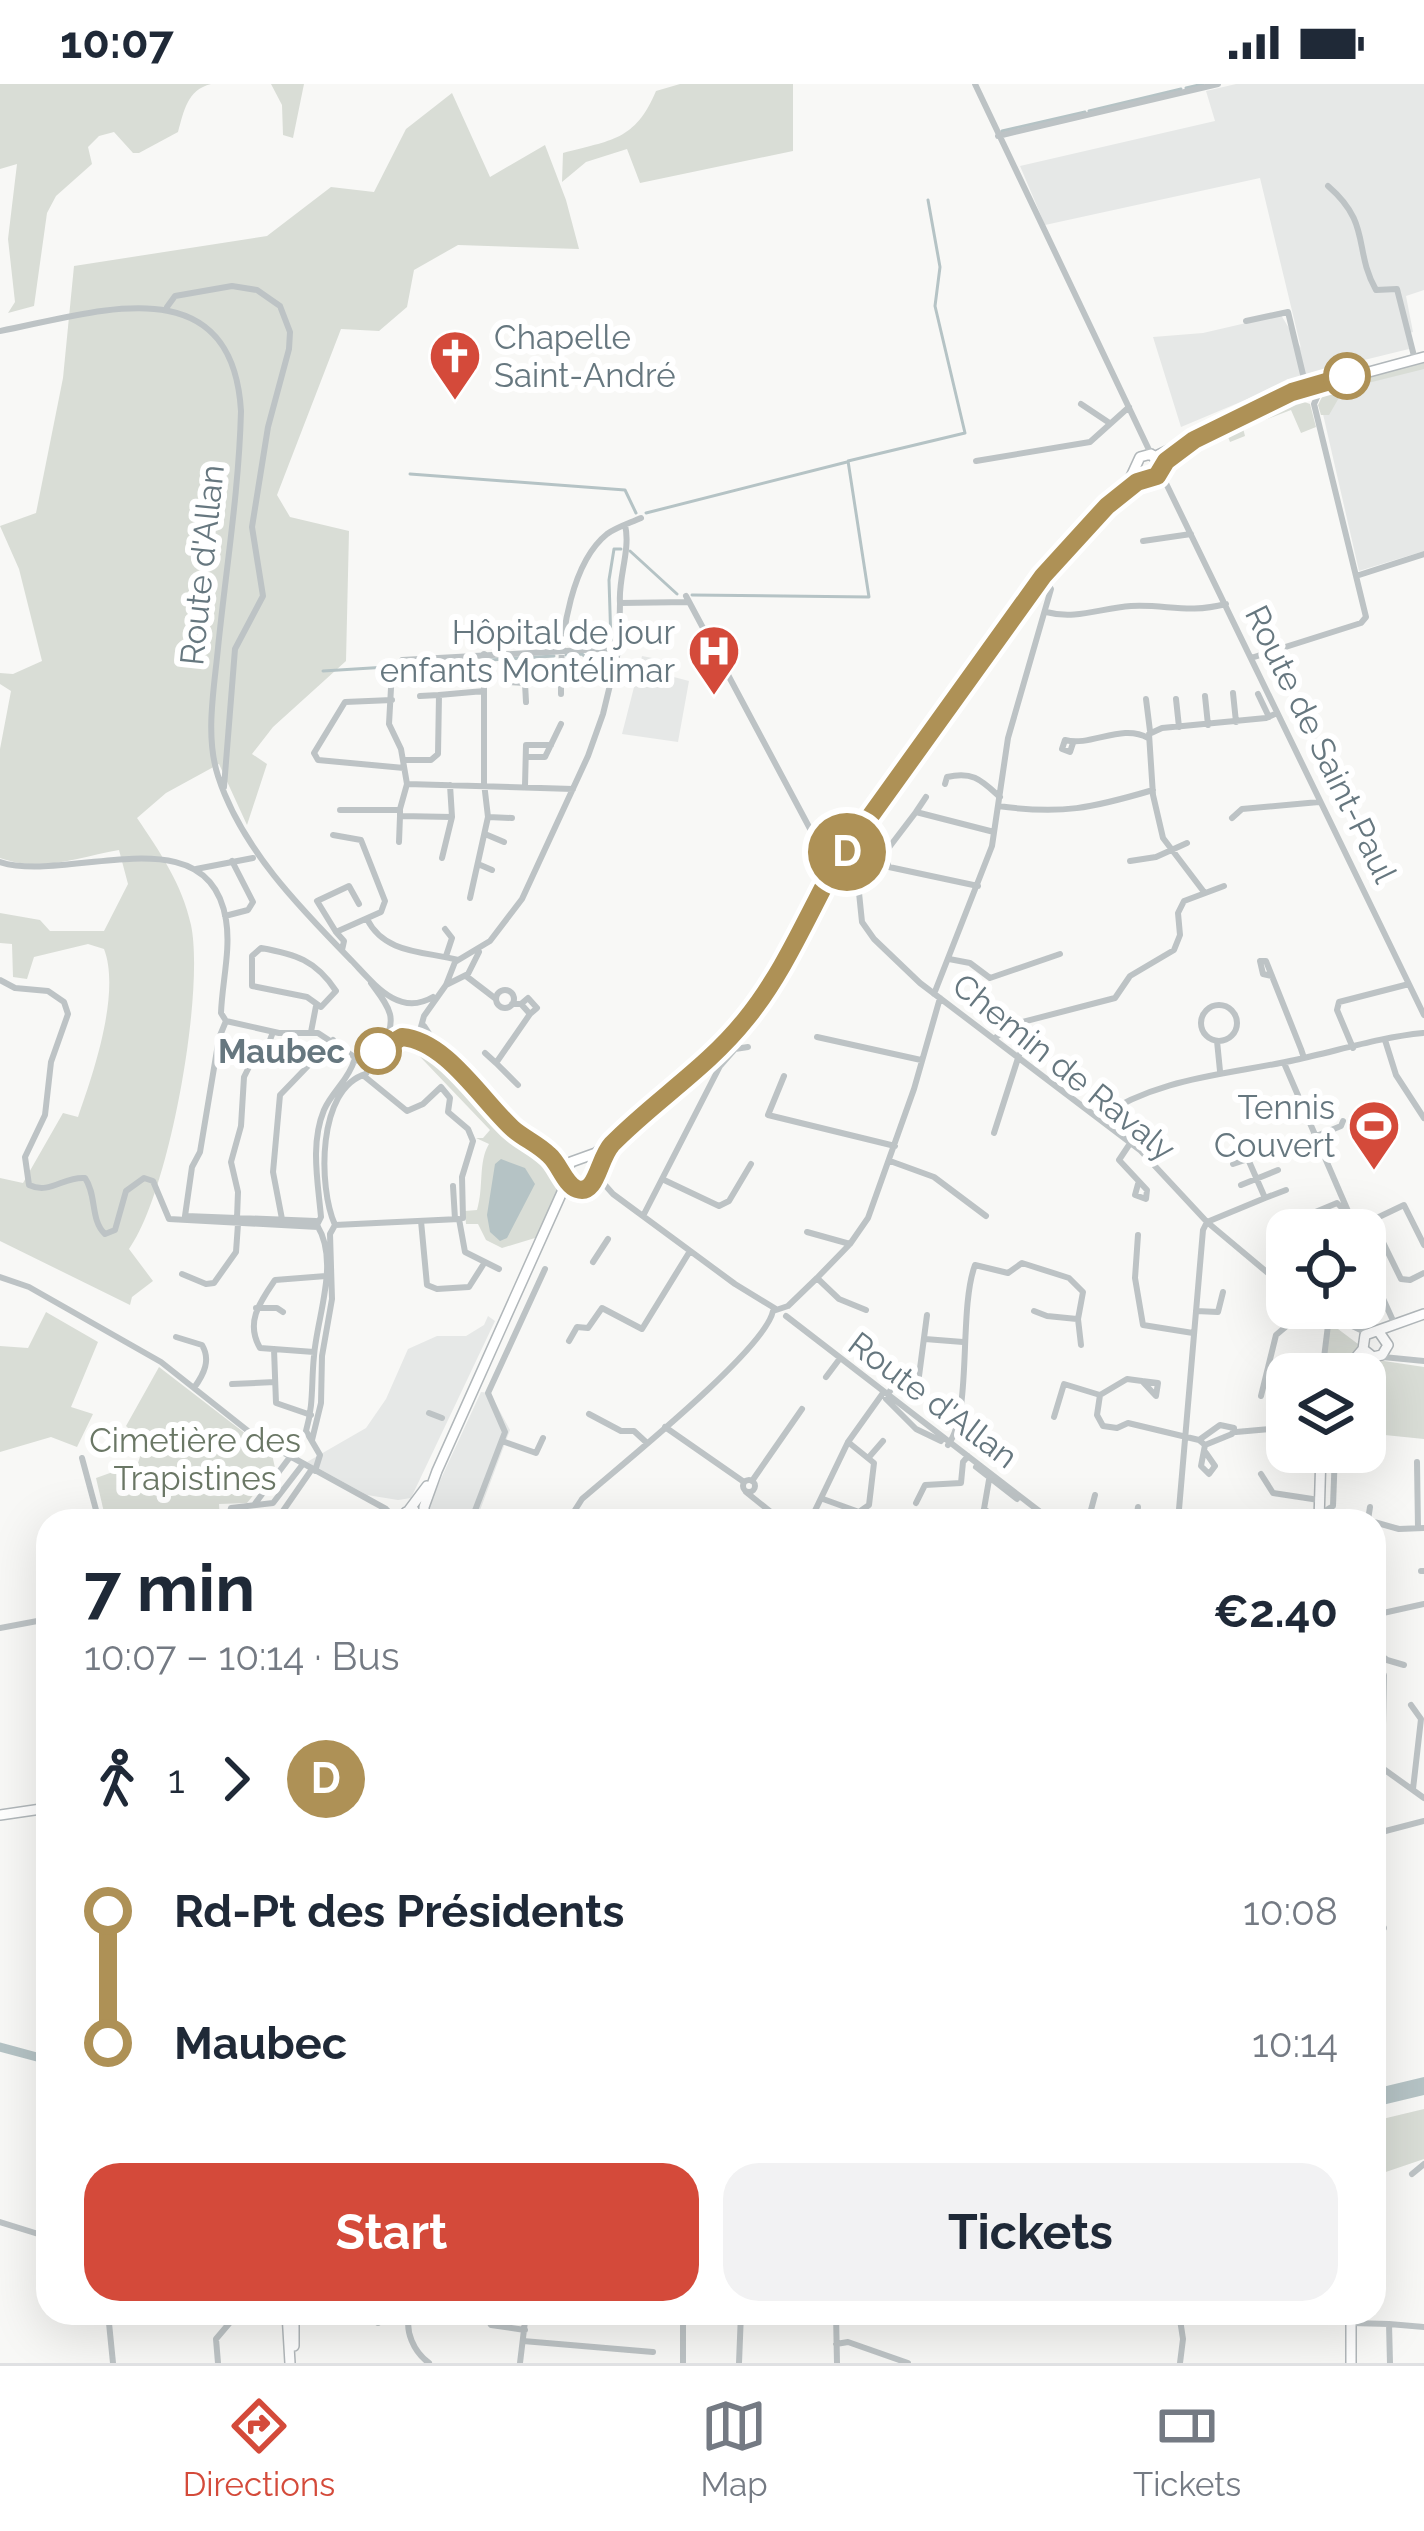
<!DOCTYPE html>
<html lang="en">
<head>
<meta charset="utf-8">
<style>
	:root { --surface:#fff; --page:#f2f2f3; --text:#1f2937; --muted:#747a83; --line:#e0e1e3; --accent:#d44a3a }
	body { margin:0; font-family:Raleway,sans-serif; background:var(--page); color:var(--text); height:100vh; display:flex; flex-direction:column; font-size:45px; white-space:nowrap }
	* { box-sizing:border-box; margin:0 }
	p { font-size:39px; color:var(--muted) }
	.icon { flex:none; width:66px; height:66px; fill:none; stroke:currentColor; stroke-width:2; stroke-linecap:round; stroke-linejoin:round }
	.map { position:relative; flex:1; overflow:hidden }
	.details { position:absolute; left:36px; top:1425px; width:1350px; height:816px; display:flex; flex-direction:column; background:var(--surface); border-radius:36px; box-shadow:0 12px 48px #0002 }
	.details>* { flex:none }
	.badge { padding:0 24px; border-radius:39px; font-size:42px; line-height:78px }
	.fabs { position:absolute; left:1266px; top:1125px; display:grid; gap:24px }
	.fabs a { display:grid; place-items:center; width:120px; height:120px; border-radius:24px; background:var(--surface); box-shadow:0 12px 48px #0002; font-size:60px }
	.map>.badge { position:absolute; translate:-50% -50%; box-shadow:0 0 0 6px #fff }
	.legs { display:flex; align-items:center; gap:18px; height:132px; padding:0 48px; font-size:39px }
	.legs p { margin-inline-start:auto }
	.overview { display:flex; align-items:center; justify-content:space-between; height:204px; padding:0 48px }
	h1 { font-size:66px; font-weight:700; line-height:90px }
	.primary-button { display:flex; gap:24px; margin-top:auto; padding:24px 48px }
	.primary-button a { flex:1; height:138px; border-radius:36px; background:var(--accent); color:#fff; font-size:48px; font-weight:700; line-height:138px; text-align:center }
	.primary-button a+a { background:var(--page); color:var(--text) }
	ul { padding:0 48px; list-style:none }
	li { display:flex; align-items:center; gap:42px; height:132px; font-size:45px }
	li i { display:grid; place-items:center; width:18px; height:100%; margin:0 15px; background:currentColor }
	li i::after { content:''; width:30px; height:30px; margin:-15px; border:9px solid; border-radius:50%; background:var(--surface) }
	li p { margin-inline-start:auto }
	li:first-child i { background:linear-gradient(#0000 50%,currentColor 0) }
	li:last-child i { background:linear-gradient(currentColor 50%,#0000 0) }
	.status { display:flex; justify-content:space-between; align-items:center; height:84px; padding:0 60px; background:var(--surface); direction:ltr }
	.status svg { height:33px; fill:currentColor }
	.menu { display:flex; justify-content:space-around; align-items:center; height:168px; border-top:3px solid var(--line); background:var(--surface); font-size:33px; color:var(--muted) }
	.menu a { display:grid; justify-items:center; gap:6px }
	.menu .current { color:var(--accent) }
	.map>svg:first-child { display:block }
	.built { fill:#e6e8e7 }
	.green { fill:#d9ddd6 }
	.water { fill:#b5c3c5 }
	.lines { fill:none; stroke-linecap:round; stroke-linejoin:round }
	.stream { stroke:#b5c3c5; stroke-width:3 }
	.river { stroke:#b5c3c5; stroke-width:9 }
	.major-casing { stroke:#b1b7ba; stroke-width:12 }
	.minor { stroke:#bdc3c5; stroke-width:6 }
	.major { stroke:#fff; stroke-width:9 }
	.line-1-casing { stroke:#fff; stroke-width:27 }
	.line-1 { stroke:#ae9156; stroke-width:18 }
	.stop-1-dot { fill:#fff; stroke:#ae9156; stroke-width:6 }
	.labels { text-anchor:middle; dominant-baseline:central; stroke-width:12; stroke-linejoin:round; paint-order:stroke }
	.poi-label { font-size:33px; fill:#66777f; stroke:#fff; text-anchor:end }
	.street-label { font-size:33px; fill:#66777f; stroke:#fff }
	.stop-label { font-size:33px; font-weight:bold; fill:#66777f; stroke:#fff; text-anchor:end }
	.park-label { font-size:33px; fill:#6a7765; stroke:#fff }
</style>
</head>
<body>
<div class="status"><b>10:07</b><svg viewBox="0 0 49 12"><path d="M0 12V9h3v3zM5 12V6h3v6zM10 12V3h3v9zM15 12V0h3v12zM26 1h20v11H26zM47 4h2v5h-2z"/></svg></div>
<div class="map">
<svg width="1424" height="2279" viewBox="0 0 1424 2279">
	<rect width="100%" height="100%" fill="#f8f8f6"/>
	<path class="built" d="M1236,0H1424V206L1406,212L1413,248L1406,250L1409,265L1307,290L1181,343L1153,253L1203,249L1281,231L1301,264L1260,94L1045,141L1020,82L1215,37L1206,7Z
		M1424,284V467L1359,487L1320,317L1327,309Z
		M642,572L673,578L670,592L689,597L678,658L622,650Z
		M488,1232L495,1237L411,1414L398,1416L367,1411L307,1378L366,1344L386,1315L408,1265L437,1252H466L484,1241Z
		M481,1308L490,1309L510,1346L476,1437H430L427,1425Z"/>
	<path class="green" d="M0,0H211C187,6 184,27 178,48L139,69H133L114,48L99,52L88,63L92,80L56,112L47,129L34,222L8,229L15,218L8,155L17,80L0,85Z
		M271,0H304L293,54L283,51L282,21Z
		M680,0H793V67L640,99L627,65L586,78L562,98L563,69C611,56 635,57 656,7Z
		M452,9L490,93L545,61L566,116L579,165L458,161L414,186L407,223L379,247L341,245L277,411L290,433L349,447L346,577L273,643L252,670L267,680L247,741L219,680L166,709L137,734C160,768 182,800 191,841C205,908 169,1110 129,1165L153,1197L132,1213L130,1221L0,1157V1094L23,1099L63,1029L78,1033C93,990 121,909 104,865L88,860L34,873L27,895L13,893L12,860L0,859V829L40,836L50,847H104L128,800L119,766C78,773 42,789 0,774V665L11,607L0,600V589L13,590L42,577L19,485L0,442L36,429L63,294L74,182L267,152L331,103L374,108L406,45Z
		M1424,278V285L1344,305L1329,331H1321L1318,321L1327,303Z
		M1299,316L1310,320L1316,343L1301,349L1291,326L1243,344L1245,352L1230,358L1225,345Z
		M406,958L417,959L425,964L496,1036L561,1089L556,1115L535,1154L502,1164L486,1156L478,1140H466L465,1127L477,1126C484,1103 478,1078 489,1060L476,1054H483L490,1046Z
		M46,1228L98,1258L71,1323L93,1330L77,1363L51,1353L0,1368V1262L28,1264Z
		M1330,1239L1358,1260L1357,1266L1337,1290H1324Z
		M1384,1277L1424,1283V1355L1365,1349V1290H1354L1368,1278Z
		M159,1283L272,1370L275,1384L247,1419L219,1420L220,1437H106L96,1394L138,1379L144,1360L126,1342Z
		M1424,2025V2075L1374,2092V2037Z"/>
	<path class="water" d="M501,1075L525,1084L535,1100L507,1154L500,1157L490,1148L487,1131L495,1080Z
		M1424,1993V2011L1374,2023V2005Z"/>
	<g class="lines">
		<path class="stream" d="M1186,4L1203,0
			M1089,27L1181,5
			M1002,47L1085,28
			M410,390L625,406L636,429
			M646,429L847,378
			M630,467L677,510
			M692,511L869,513L848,377L965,349L935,222L940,183L928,116
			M611,559L609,496L614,465H621
			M566,571L582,570L589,576L602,577L611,570
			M490,576L554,572
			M400,582L478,577
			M323,587L387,583"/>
		<path class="river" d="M0,1963L48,1976"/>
		<g class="major-casing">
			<path id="major" d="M1354,292L1424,273
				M1156,372L1292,308L1356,291
				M1124,408L1157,392L1161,382L1180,366
				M892,697L1043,492L1129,397L1140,373L1151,370L1161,382
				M833,785L825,778L826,766L836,761L846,766
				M641,1031L600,1075L594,1100L582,1106L570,1101L566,1089L571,1078L596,1069C643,1023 700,989 743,938C781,894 805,836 833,785L845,781L846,766L894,695
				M1379,1248L1388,1261L1382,1271L1373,1273L1363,1265L1365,1251L1424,1230
				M1342,1290L1363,1265
				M409,1426L427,1402
				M400,1437L406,1428L414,1426
				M424,1437V1423L437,1387L567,1097
				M1319,1437L1321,1368
				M0,1731L48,1724
				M287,2229L290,2279
				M294,2229V2262
				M1351,2229V2279"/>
		</g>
		<path class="minor" d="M975,0L1151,370
			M998,52L1218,0
			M1328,102C1372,140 1353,165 1376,206L1397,205L1415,276
			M167,223L175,212L232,202L257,206L280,222L290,248L289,265L268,343L252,443L263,512L235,565L224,703
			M1246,237L1288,228L1306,303
			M0,247C94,229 232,179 241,327C239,406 226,485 218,564C214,606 205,652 218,692C241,764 300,824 352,877C375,901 399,933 433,913
			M1081,320L1108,338
			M976,377L1090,358L1129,323
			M1160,387L1424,931
			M1143,457L1191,450
			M1356,492L1424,470
			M686,512L824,771
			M620,519C618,494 631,465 625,441
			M1046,528C1076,536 1101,524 1131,522C1166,520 1188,530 1226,520
			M1251,574L1361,539L1366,533L1314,320L1322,302
			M561,591V610
			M508,598L525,599
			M1233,609L1236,638
			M1258,610L1269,633
			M420,612L439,611
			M1205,612L1208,641
			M1146,615L1150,647
			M1176,615L1179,643
			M392,616L345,618L314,669L318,676L404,684
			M526,618L525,599L561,591C561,549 572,478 607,450C617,443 630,439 641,434
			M1073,659L1070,668L1062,665L1065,656C1091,663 1122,639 1148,654
			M526,673H545L561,640
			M405,676H431L438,670L439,611L484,607
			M945,700L947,693C973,687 981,696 1000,713
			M525,702L526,661H551
			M573,705L407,700L401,665L389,640L392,586L402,576L619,564
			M998,722C1062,731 1092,724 1153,706
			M400,725L407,700
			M340,726H400V732L452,733
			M916,728L926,713
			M488,733L512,734
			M1232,734L1242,725L1319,718
			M485,750L504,758
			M333,751L361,756L385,817L381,828L336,848L344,857L342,866
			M399,758L400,732
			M442,774L452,733L450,701
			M847,776L858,799L862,838L874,855L920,899L1140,1066L1207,1138L1287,1205
			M1130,777L1156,773L1187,759
			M0,778C67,800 209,728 226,836C231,865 222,899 221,929L226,937L219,954L200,1068L192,1083L185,1132
			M478,780L492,786
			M840,784L856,805
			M196,785L253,774
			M978,802L889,783L884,770L916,728L994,748
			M1204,808L1163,754L1153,711L1149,650L1162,644L1266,634L1277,629
			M470,814L488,733L484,699V570
			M225,832L248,826L253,818L232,777
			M367,835C385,871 426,867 458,876
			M445,845L452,854L446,872
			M336,848L317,817L349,802L359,820
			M261,864C295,870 316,876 336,907L321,923L307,913L252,902V872Z
			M949,875L970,879L990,894L1060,870
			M466,892L496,915
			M1272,892L1263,890L1260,877H1266L1301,965L1304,974
			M0,896L15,904L48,907L64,918L68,930L51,978L45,1031L25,1073L29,1101C50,1111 64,1092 85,1094C97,1111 90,1136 105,1150L115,1146L126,1107L144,1094L153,1097L169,1135L318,1143
			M371,899C388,922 399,933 383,961
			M446,901L468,890L479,868
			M496 915a9 9 0 1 1 18 0a9 9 0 1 1-18 0Z
			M934,910L992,762L1008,654L1051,505L1043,492
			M512,920H521L530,930L537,924L528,914L521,920
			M1201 939a18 18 0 1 1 36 0a18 18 0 1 1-36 0Z
			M226,937L279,949H318L356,974
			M424,942L445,974L495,1027L566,1089
			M311,948L316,922
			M414,953L437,968
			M817,953L921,976
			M995,954L1011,941L1115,914L1130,892L1174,866L1180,851L1178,829L1184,817L1224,802
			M1385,956L1396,991L1424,1034
			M1217,957L1220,987
			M1353,964L1337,926L1339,918L1409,900
			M485,969L496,979L530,930
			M496,979L518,1001
			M1284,979L1354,1141L1360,1142L1404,1121L1424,1161
			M364,992L407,1027L423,1020L441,1003L450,1014L448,1028L468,1045L473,1057L462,1093L463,1134
			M784,992L768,1031L895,1062
			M1299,1016L1280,1026L1286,1030L1302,1023
			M1098,1034C1159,993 1226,991 1295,976C1337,967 1381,953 1423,949
			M994,1049L1019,971
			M1314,1053L1341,1042L1343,1037
			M1131,1058L1119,1076L1147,1106L1146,1115L1135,1111L1138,1100
			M1298,1068L1317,1061
			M549,1071L571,1078
			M890,1077L934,1093L986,1132
			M597,1092L613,1110L735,1200L776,1225
			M662,1095L719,1122L729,1117L751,1080
			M1241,1101L1278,1086
			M453,1102L455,1135
			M1265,1114L1286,1106
			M186,1132L316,1137
			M643,1132L720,982L735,965L748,963
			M237,1134L238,1108L231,1078L241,1042L244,993L250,981L267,964L273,948
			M1301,1134L1337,1119L1344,1126
			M282,1135L273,1088L280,1011L333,956
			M1372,1136L1401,1195L1410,1196L1424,1189
			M421,1137L427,1201L437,1205L469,1203L483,1181
			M1207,1138L1265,1114L1248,1075L1233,1080
			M335,1141L459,1135L465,1168L499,1185
			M807,1148L850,1160
			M1138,1151L1135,1194L1143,1241L1193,1249
			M1365,1175L1395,1241
			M593,1178L608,1155
			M182,1190L206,1200L214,1199L236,1168L238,1140
			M0,1193L29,1203L161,1278L257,1354L386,1425L398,1437
			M817,1194L839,1215L866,1226
			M256,1224H277L283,1228
			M1314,1224L1365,1248
			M1034,1227L1047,1232L1077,1235
			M1196,1227L1218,1228L1223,1208
			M786,1232L1052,1437
			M176,1253L202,1261C211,1276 204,1290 194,1304
			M925,1255L963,1258
			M569,1257L577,1243L588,1244L602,1224L642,1245L690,1167
			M274,1265L276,1319L311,1331
			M314,1268L260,1264C245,1238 260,1218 275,1196L326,1192
			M1383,1273L1424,1277
			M1322,1290L1329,1233
			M826,1293L838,1277
			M1142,1297L1158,1299L1156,1312L1142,1297L1127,1295L1100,1311L1097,1331L1103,1342L1117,1344L1128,1339L1199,1356L1205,1361L1201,1382L1209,1390L1215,1382L1206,1369
			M232,1300L275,1298
			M890,1307L901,1294L912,1296L919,1292L927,1231
			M1261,1312L1276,1251L1289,1240L1298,1224
			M886,1315L916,1345L941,1357
			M429,1329L442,1334
			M589,1330L621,1347H634L647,1359
			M1054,1333L1064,1300L1100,1311
			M665,1343L744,1398
			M1236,1348L1270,1345
			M312,1356L321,1319L322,1272L332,1215L330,1150L335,1141C318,1103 317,1004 366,990L372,975
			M1199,1356L1220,1341L1234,1344L1232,1350L1205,1361
			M502,1357L536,1369L543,1354
			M948,1361C973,1328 958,1227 975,1181L1008,1189L1022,1179L1069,1194L1083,1208L1078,1235L1081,1261
			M870,1372L883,1357
			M82,1374L99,1437
			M1417,1378L1418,1444
			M976,1383L1017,1415
			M315,1387L320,1371L306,1347C314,1319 311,1300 314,1272C317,1232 340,1178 317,1141L321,1133C318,1098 310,1060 324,1026C332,1008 349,995 354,977L368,974L402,953L419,950L424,932L446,901L455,878L490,857L522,815L588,672L603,630L619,564L620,519L689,518
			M990,1390L984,1425L1000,1437
			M1261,1390L1273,1409L1319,1416
			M743 1402a6 6 0 1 1 12 0a6 6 0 1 1-12 0Z
			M752,1397L802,1325
			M746,1408L782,1437
			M823,1415L859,1428L869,1421L874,1379L848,1358
			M916,1419L925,1401L961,1399L963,1378L968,1372
			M254,1421L290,1373
			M1370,1423L1368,1436L1371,1437
			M1325,1427L1333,1422L1335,1368
			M228,1437L231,1424L273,1419L303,1380
			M276,1437L312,1385
			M471,1437L505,1348L488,1309L545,1185
			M568,1437L582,1415C620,1382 765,1266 773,1227L788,1222L817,1194L850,1160L868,1134L914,1005L940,914
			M810,1437L848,1358L883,1309
			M980,1437L984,1425
			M1088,1437L1095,1411
			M1136,1437L1138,1423
			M1178,1437L1203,1146L1207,1138
			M1374,1438L1399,1445L1424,1444
			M1421,1487H1424
			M1374,1531L1424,1520
			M0,1544L48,1535
			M1374,1566L1387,1576L1404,1581
			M1374,1589L1384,1591L1383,1641L1377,1680
			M1411,1621L1421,1635L1413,1705
			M1378,1681L1424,1714
			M1378,1718L1383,1684
			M1374,1750L1424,1737
			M1374,1750L1378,1721
			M1374,1844H1384
			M1412,2090L1424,2080
			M0,2138L48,2153
			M108,2229L113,2279
			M410,2229C404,2247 414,2268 429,2279
			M484,2229L491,2241L525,2246
			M683,2229V2279
			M836,2229L837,2279
			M1179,2229L1183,2255L1180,2279
			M327,2233V2229
			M109,2236L147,2233
			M378,2239V2229
			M1351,2239L1389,2240L1390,2279
			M1389,2240L1424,2243
			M523,2257L653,2268
			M836,2260L848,2258L908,2279
			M218,2279L216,2255L238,2229
			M520,2279L526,2229
			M739,2279L741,2229"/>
		<use href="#major" class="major"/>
	</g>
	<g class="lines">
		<g class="line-1-casing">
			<path id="line-1" d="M378,967L402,953C446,957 480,1014 512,1044C523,1054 538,1060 549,1071C559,1079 565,1101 577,1105C597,1112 598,1075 612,1060C654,1017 708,983 746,935C782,891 806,835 833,785L845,781L846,766L1043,492L1107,422L1137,398L1157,392L1166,377L1194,356L1292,308L1347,292"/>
		</g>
		<use href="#line-1" class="line-1"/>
	</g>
	<defs>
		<g id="church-pin" transform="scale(2.7)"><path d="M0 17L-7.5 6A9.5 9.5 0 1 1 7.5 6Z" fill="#d44a3a" stroke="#fff"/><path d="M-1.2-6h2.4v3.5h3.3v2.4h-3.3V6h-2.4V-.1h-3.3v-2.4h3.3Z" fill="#fff"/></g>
		<g id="hospital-pin" transform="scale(2.7)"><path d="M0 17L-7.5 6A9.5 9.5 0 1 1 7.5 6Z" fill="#d44a3a" stroke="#fff"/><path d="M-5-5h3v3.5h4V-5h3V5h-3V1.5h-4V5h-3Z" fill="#fff"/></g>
		<g id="stadium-pin" transform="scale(2.7)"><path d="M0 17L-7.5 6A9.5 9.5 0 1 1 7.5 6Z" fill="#d44a3a" stroke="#fff"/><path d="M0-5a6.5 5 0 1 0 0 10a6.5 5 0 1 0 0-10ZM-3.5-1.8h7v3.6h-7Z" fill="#fff"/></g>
	</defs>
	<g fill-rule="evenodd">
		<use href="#church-pin" x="455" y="272"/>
		<use href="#hospital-pin" x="714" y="567"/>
		<use href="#stadium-pin" x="1374" y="1042"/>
	</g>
	<g class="stop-1-dot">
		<circle cx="1347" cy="292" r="21"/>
		<circle cx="378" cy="967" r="21"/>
	</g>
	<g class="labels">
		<g class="poi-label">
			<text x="494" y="253" text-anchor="start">Chapelle<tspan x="494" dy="38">Saint-André</tspan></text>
			<text x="675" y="548">Hôpital de jour<tspan x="675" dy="38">enfants Montélimar</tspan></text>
			<text x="1335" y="1023">Tennis<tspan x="1335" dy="38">Couvert</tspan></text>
		</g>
		<g class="street-label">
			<text transform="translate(202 481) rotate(-84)">Route d'Allan</text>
			<text transform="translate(1321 660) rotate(64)">Route de Saint-Paul</text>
			<text transform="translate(1064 983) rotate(39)">Chemin de Ravaly</text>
			<text transform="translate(933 1316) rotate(37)">Route d'Allan</text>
		</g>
		<g class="stop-label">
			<text x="345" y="967">Maubec</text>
		</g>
		<g class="park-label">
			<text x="195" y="1356">Cimetière des<tspan x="195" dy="38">Trapistines</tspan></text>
		</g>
	</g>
</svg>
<div class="fabs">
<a><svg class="icon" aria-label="locate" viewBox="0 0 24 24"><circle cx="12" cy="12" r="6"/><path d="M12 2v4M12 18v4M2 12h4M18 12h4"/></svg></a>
<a><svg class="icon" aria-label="layers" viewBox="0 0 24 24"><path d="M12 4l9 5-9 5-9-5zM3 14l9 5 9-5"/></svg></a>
</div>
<b class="badge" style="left:847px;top:768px;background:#ae9156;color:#fff">D</b>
<section class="details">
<div class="overview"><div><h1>7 min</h1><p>10:07 – 10:14 · Bus</p></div><b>€2.40</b></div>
<div class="legs"><svg class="icon" aria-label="walk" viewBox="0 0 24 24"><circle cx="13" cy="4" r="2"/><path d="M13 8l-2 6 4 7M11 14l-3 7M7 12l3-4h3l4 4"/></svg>1<svg class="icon" aria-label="forward" viewBox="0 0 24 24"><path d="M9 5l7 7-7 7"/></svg><b class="badge" style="background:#ae9156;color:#fff">D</b></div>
<ul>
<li><i style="color:#ae9156"></i><b>Rd-Pt des Présidents</b><p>10:08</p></li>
<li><i style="color:#ae9156"></i><b>Maubec</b><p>10:14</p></li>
</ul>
<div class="primary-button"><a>Start</a><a>Tickets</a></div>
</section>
</div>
<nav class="menu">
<a class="current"><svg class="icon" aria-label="directions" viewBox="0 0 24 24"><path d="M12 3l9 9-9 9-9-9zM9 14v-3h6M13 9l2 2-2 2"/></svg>Directions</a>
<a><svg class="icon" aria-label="map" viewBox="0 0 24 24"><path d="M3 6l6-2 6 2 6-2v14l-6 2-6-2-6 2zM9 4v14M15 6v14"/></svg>Map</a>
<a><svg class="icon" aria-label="tickets" viewBox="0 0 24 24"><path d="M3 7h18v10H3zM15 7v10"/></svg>Tickets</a>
</nav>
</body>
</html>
